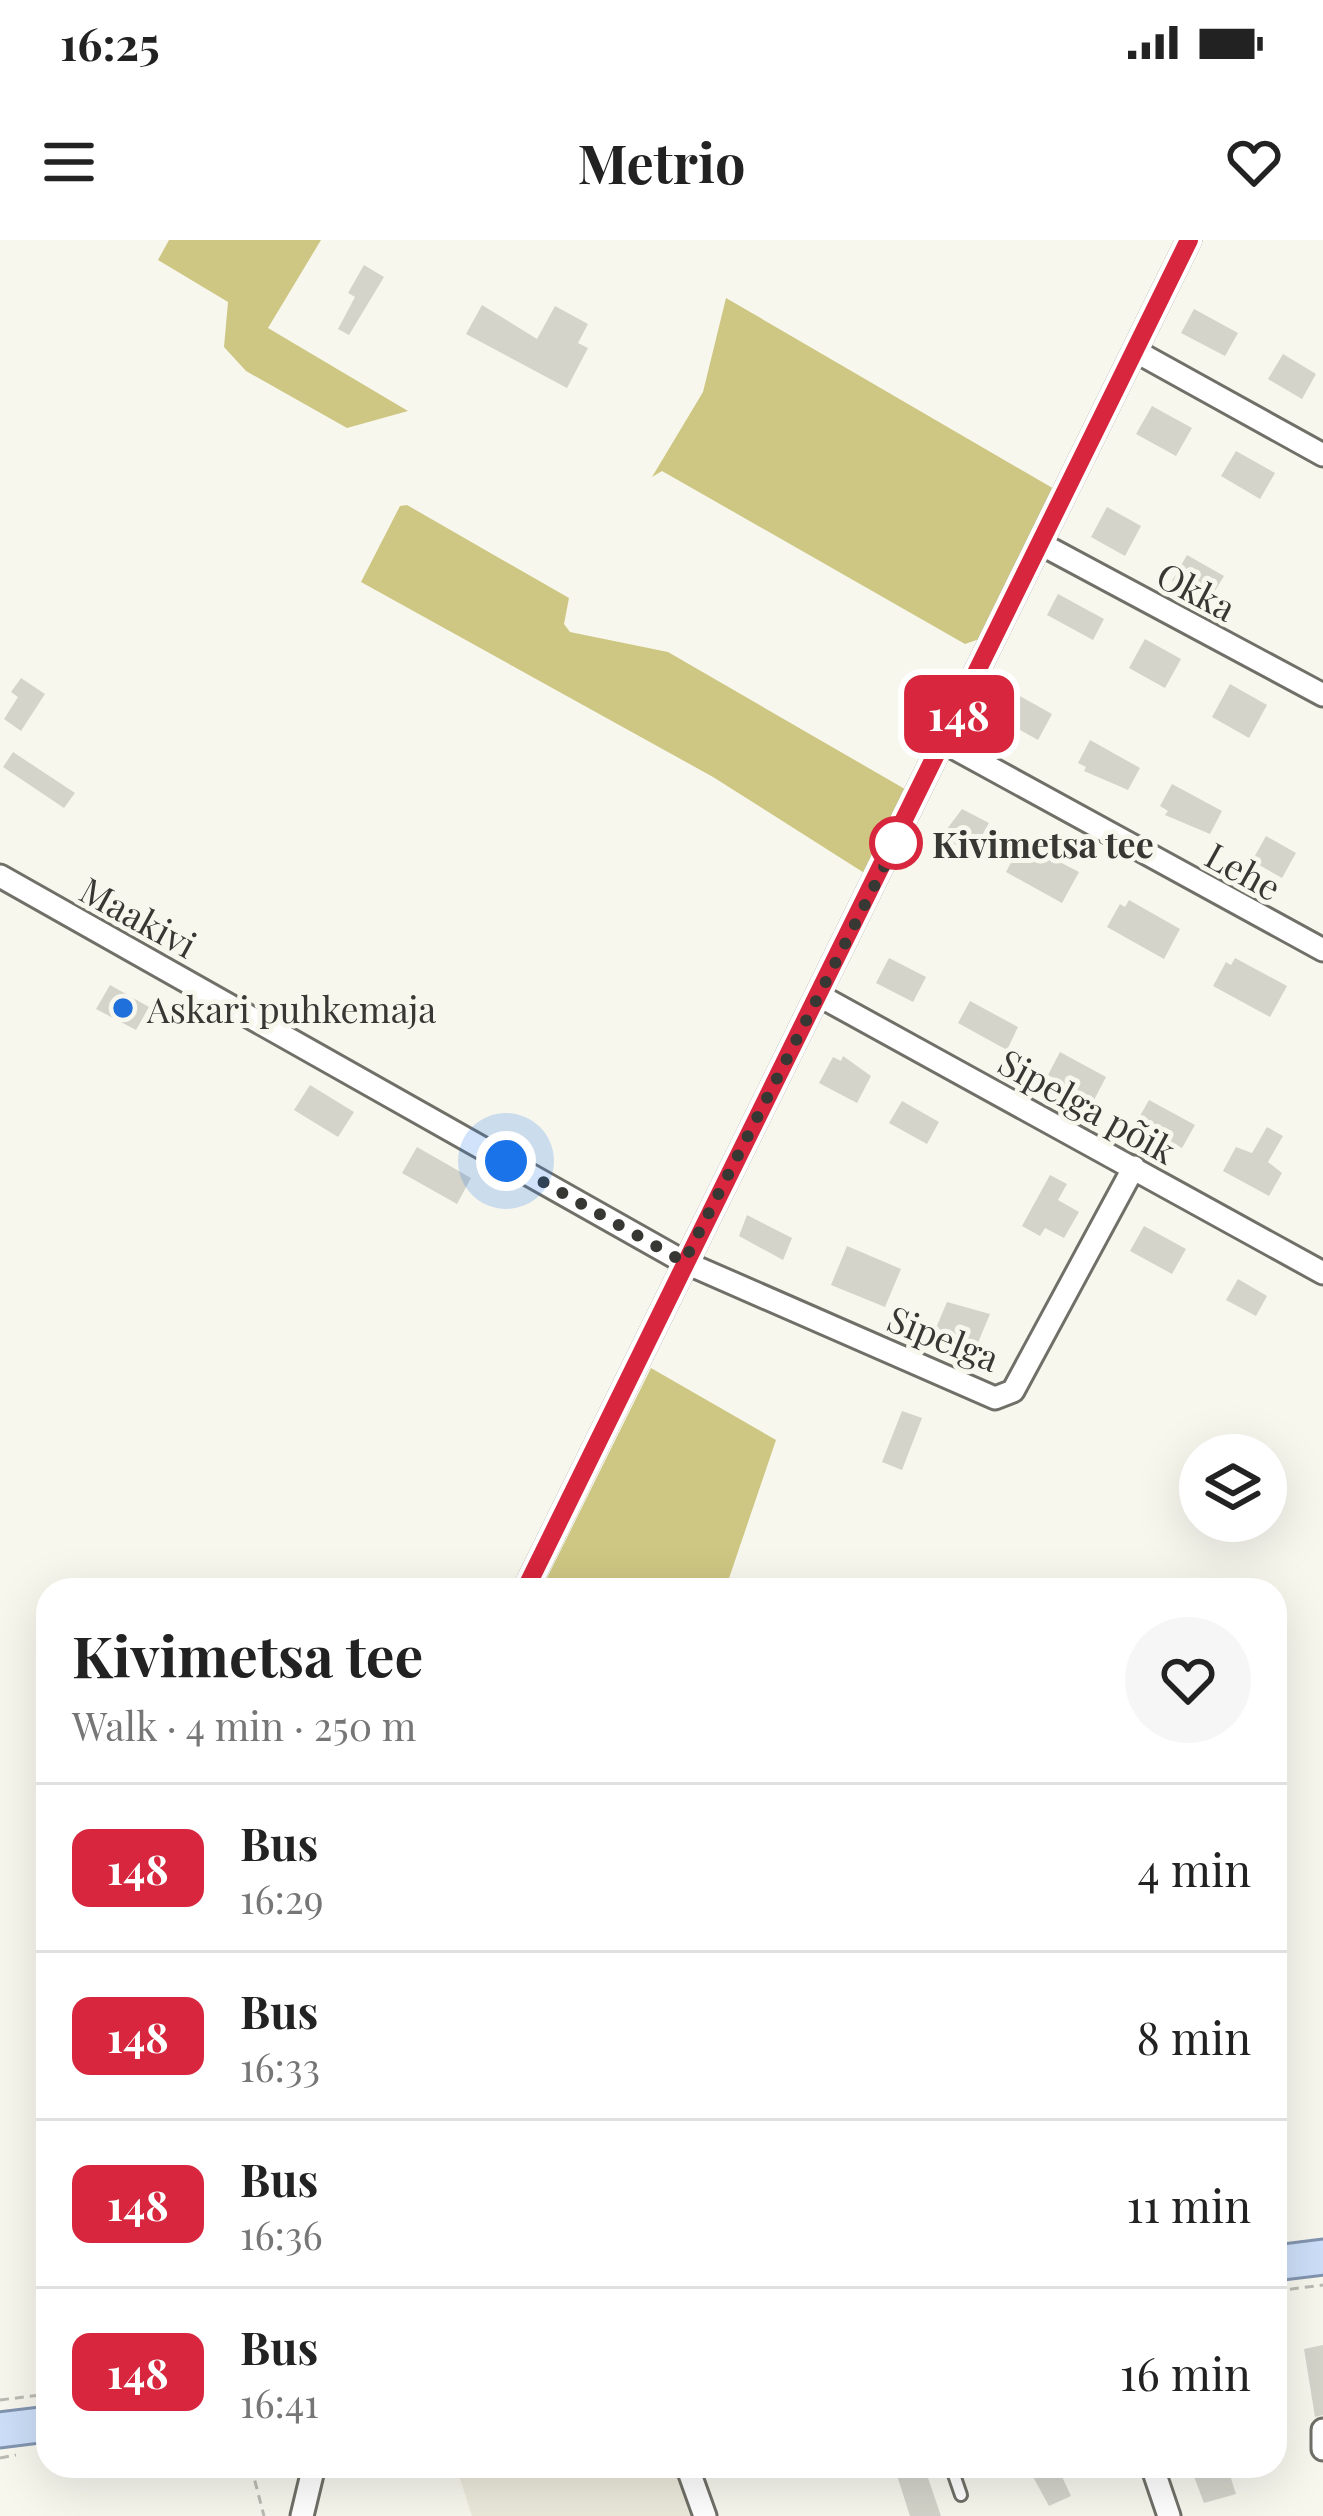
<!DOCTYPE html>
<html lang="en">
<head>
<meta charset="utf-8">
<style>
	:root { --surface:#fff; --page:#f6f6f6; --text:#222; --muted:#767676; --line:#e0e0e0 }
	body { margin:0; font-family:"Playfair Display",serif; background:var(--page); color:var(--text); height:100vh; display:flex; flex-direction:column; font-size:45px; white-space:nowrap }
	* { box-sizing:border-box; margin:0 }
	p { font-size:39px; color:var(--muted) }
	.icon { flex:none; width:66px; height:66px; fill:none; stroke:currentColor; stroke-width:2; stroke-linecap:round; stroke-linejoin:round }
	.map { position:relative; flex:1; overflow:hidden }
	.details { position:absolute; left:36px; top:1338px; width:1251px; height:900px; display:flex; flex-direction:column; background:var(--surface); border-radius:36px; box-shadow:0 12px 48px #0002 }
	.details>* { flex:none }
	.badge { padding:0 24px; border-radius:18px; font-size:42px; line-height:78px }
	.tools { position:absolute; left:1179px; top:1194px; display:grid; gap:24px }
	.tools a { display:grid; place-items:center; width:108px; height:108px; border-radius:50%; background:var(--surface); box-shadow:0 12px 48px #0002; font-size:60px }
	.you { position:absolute; width:60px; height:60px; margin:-30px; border:9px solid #fff; border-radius:50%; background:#1a73e8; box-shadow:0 0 0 18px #1a73e833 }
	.map>.badge { position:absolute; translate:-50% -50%; box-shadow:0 0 0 6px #fff }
	.round { display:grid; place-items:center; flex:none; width:126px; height:126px; border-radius:63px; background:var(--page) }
	.headline { display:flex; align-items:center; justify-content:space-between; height:204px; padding:0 36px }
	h1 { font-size:57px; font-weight:700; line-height:90px }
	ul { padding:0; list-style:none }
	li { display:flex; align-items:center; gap:36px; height:168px; padding:0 36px; border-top:3px solid var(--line) }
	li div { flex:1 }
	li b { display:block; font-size:45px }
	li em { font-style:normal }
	li .badge { min-width:132px; font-weight:700; text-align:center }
	.status { display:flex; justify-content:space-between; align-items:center; height:84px; padding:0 60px; background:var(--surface); direction:ltr }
	.status svg { height:33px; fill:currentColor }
	header { display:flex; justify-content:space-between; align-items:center; height:156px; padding:0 36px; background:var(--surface); font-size:54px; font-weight:700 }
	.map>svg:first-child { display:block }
	.built { fill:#ebeadb }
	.green { fill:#cec783 }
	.building { fill:#d4d4cb }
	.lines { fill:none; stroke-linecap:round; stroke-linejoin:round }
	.lane-casing { stroke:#707068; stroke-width:16 }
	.street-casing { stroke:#707068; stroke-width:27 }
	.primary-casing { stroke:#8295b0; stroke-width:39 }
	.path { stroke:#bbbab3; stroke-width:3; stroke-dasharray:9 6; stroke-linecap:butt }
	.lane { stroke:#fff; stroke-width:10 }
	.street { stroke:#fff; stroke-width:21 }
	.primary { stroke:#ccdef8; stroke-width:33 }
	.line-casing { stroke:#fff; stroke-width:27 }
	.line { stroke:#d7263d; stroke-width:18 }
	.walk { stroke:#373733; stroke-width:12; stroke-dasharray:0 21.6 }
	.stop-dot { fill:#fff; stroke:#d7263d; stroke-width:6 }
	.poi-dot { fill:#1f70da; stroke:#f8f7ee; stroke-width:4.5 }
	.labels { text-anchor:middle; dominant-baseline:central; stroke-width:10; stroke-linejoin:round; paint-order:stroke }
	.street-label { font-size:36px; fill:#373733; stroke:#f8f7ee }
	.stop-label { font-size:36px; font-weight:bold; fill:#373733; stroke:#f8f7ee; text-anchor:start }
	.poi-label { font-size:36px; fill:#373733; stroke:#f8f7ee; text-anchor:start }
</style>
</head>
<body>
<div class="status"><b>16:25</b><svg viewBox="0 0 49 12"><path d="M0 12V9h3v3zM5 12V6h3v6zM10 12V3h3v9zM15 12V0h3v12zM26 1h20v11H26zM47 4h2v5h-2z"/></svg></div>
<header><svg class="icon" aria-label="menu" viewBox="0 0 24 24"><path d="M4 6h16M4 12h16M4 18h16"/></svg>Metrio<svg class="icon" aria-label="heart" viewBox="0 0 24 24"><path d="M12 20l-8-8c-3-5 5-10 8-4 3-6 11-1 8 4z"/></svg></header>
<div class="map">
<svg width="1323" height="2276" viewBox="0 0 1323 2276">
	<rect width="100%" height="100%" fill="#f8f7ee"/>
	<path class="built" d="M456,2226H675L692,2276H472Z"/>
	<path class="green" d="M169,0H321L268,88L408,171L347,188L246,131L224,107L228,62L158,20Z
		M726,58L1056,250L988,396L965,404L662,231L652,237L703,152Z
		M407,265L569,358L564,384L570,392L668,412L910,552L869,636L713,537L361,342L400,266Z
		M651,1128L776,1200L725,1350H541Z"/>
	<path class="building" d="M364,25L384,37L349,95L338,89L355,57L348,53Z
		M482,65L537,99L555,66L588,84L578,103L588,108L567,148L466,94Z
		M1194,69L1238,93L1225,116L1181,93Z
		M1283,114L1316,134L1302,159L1268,139Z
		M1152,166L1192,188L1176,216L1136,194Z
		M1236,211L1275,233L1260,259L1221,236Z
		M1107,267L1141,286L1125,316L1091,297Z
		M1187,315L1224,336L1210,359L1172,341Z
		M1058,354L1104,379L1093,400L1047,375Z
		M1145,399L1181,419L1165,448L1129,428Z
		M21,438L45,454L21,491L4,479L18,457L11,452Z
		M1230,444L1267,465L1249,498L1212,477Z
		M1018,455L1052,474L1038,500L1004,481Z
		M1090,500L1140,528L1128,550L1084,531L1086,527L1078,523Z
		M13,512L75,553L64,568L3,527Z
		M1172,544L1222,571L1210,594L1165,575L1168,571L1160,566Z
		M962,569L989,583L972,614L941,597Z
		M1266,596L1296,613L1282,638L1252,621Z
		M1027,605L1079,632L1062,663L1006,632L1018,609L1023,611Z
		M1129,660L1180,689L1164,719L1107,687L1120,664L1125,667Z
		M889,718L926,737L913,762L876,743Z
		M1235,718L1287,746L1270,777L1213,746L1226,722L1231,725Z
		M110,745L149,767L136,790L96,769Z
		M970,761L1018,787L1007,810L958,783Z
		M1060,812L1106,837L1094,860L1048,835Z
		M843,816L871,836L857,863L819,843L833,817L841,821Z
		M310,845L354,872L338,897L294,870Z
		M1149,860L1195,885L1182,908L1136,883Z
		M902,861L939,882L927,904L889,883Z
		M1267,887L1283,896L1268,922L1282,933L1269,956L1223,931L1236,907L1252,913Z
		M417,907L471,938L457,964L402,933Z
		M1050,935L1067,944L1058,960L1079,972L1064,998L1045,988L1040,996L1022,986Z
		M747,975L792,998L783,1020L739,996Z
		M1144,986L1186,1009L1172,1034L1130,1011Z
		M847,1006L901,1029L885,1067L831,1045Z
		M1238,1039L1267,1056L1256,1076L1226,1060Z
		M947,1062L990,1074L977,1105L936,1088Z
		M902,1171L922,1178L902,1230L882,1222Z
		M1323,2105V2175L1315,2177L1304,2109Z
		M894,2226H924L941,2276H910Z
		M1027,2226H1057L1071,2256L1049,2266Z
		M1190,2226H1227L1236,2254L1204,2263Z"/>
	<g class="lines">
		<g class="lane-casing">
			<path id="lane" d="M951,2226L961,2255"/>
		</g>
		<g class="street-casing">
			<path id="street" d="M1137,112L1323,215
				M1041,304L1323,455
				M945,503L1323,710
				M0,636L684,1022L995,1158L1013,1151L1134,927
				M820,756L1323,1033
				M525,1350L1189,0
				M1323,2190V2209
				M687,2226L705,2276
				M1152,2226L1169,2276
				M302,2276L314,2226"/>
		</g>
		<g class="primary-casing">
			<path id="primary" d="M1275,2023L1323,2017
				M0,2190L48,2184"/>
		</g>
		<path class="path" d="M1275,2051L1323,2045
			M0,2160L48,2154
			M0,2218L16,2215
			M251,2226L264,2276"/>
		<use href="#lane" class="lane"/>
		<use href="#street" class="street"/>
		<use href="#primary" class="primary"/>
	</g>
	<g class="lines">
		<g class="line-casing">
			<path id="line" d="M525,1350L1189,0"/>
		</g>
		<use href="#line" class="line"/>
		<path class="walk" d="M506,921L684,1022L896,603"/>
	</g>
	<circle class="stop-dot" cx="896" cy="603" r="24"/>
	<circle class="poi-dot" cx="123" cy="768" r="12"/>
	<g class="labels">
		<g class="street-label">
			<text transform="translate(1197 350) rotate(28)">Okka</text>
			<text transform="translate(1244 630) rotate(29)">Lehe</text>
			<text transform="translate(139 676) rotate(29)">Maakivi</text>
			<text transform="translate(1088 865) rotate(29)">Sipelga põik</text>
			<text transform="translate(944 1097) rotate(22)">Sipelga</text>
		</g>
		<g class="stop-label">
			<text x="932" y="603">Kivimetsa tee</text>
		</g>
		<g class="poi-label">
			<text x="147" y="768">Askari puhkemaja</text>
		</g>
	</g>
</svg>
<div class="tools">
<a><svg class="icon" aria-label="layers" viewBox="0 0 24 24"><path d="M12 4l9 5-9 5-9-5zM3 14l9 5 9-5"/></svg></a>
</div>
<div class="you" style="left:506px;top:921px"></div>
<b class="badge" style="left:959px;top:474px;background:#d7263d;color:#fff">148</b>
<section class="details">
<div class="headline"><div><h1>Kivimetsa tee</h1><p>Walk · 4 min · 250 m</p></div><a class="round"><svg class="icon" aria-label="heart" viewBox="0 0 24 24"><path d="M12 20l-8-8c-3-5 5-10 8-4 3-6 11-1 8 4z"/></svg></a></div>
<ul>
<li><span class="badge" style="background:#d7263d;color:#fff">148</span><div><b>Bus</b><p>16:29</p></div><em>4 min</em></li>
<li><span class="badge" style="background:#d7263d;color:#fff">148</span><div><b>Bus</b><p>16:33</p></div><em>8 min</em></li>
<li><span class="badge" style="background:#d7263d;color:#fff">148</span><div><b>Bus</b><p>16:36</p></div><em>11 min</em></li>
<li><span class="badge" style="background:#d7263d;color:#fff">148</span><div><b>Bus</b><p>16:41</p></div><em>16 min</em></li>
</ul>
</section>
</div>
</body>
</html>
